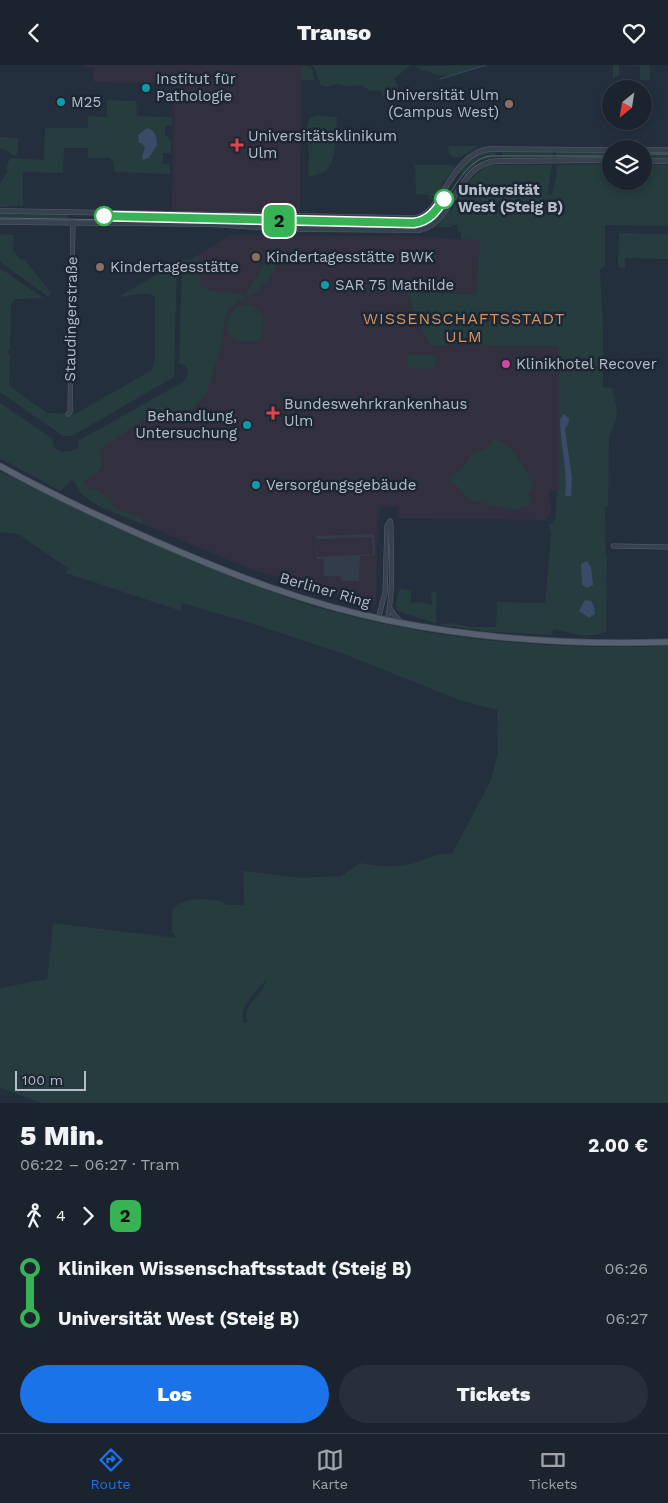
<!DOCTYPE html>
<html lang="de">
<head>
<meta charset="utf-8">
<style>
	:root { --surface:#1b232e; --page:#282f3a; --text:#f1f3f6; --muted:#a0a4aa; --line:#39404a; --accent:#1a73e8 }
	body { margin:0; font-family:"Work Sans",sans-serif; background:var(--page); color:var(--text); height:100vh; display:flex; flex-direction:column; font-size:19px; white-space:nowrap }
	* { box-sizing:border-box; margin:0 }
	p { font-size:16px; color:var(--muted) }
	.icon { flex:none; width:28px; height:28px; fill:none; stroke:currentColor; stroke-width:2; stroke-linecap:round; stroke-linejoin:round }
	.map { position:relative; height:1038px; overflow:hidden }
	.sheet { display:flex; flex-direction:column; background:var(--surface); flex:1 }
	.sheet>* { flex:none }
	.badge { padding:0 10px; border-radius:8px; font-size:18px; line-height:32px }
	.needle { width:32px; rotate:210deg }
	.tools { position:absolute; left:602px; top:15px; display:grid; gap:10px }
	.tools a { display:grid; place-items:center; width:50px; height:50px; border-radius:50%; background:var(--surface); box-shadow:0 2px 8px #0003,0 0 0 1px var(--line); font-size:25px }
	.scale { position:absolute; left:15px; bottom:12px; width:71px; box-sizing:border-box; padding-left:5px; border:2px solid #b4bcc9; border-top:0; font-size:14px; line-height:18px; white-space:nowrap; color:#b4bcc9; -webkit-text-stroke:4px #1d2633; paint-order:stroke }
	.map>.badge { position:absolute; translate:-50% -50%; box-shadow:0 0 0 2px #fff }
	.legs { display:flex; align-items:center; gap:8px; height:55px; padding:0 20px; font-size:16px }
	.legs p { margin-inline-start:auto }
	.summary { display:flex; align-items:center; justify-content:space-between; height:85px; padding:0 20px }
	h1 { font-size:28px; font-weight:800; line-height:38px }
	.button { display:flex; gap:10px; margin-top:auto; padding:10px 20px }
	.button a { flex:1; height:58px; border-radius:30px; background:var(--accent); color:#fff; font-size:20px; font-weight:800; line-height:58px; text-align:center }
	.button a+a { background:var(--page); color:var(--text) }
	ul { padding:0 20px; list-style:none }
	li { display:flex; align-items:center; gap:18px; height:50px; font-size:19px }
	li i { display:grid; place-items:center; width:8px; height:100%; margin:0 6px; background:currentColor }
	li i::after { content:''; width:12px; height:12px; margin:-6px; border:4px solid; border-radius:50%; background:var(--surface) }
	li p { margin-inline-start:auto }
	li:first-child i { background:linear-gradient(#0000 50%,currentColor 0) }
	li:last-child i { background:linear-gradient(currentColor 50%,#0000 0) }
	header { display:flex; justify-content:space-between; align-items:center; height:65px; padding:0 20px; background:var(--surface); font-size:22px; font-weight:800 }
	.dock { display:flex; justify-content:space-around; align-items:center; height:70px; border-top:1px solid var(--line); background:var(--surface); font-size:14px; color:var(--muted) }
	.dock a { display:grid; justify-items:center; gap:2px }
	.dock .on { color:var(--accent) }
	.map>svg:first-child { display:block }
	.medical { fill:#32303f }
	.airport { fill:#323c4b; fill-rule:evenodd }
	.green { fill:#263c3f; fill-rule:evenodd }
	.water { fill:#394c67 }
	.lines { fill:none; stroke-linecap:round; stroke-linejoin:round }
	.stream { stroke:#394c67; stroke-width:1 }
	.minor-casing { stroke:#565f6c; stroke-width:5 }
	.tertiary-casing { stroke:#565f6c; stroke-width:5.5 }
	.primary-casing { stroke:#414a57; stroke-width:7 }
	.minor { stroke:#38414e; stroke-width:4 }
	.tertiary { stroke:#38414e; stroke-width:4.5 }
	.primary { stroke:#56606e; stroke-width:5.5 }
	.tram { stroke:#5a6575; stroke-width:1 }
	.line-1-casing { stroke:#fff; stroke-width:11 }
	.line-1 { stroke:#37b355; stroke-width:8 }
	.culture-dot { fill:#0f9aa8; stroke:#1d2633; stroke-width:2 }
	.education-dot { fill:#8d6e63; stroke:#1d2633; stroke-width:2 }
	.health-dot { fill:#e0444e; stroke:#1d2633; stroke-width:2 }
	.stop-1-dot { fill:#fff; stroke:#37b355; stroke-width:2.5 }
	.hotel-dot { fill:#d1479c; stroke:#1d2633; stroke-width:2 }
	.labels { text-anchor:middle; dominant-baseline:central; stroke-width:5; stroke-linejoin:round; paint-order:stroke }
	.poi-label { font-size:15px; fill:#b4bcc9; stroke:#1d2633; text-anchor:start }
	.stop-label { font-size:15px; font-weight:bold; fill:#b4bcc9; stroke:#1d2633; text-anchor:start }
	.street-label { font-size:15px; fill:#b4bcc9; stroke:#1d2633 }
	.neighbourhood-label { font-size:16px; letter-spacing:1px; fill:#d59563; stroke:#1d2633 }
</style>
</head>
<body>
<header><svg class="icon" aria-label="back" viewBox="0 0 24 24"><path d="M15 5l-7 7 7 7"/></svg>Transo<svg class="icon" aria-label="heart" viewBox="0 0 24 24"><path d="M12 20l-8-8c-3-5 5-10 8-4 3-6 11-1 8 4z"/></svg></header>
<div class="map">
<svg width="668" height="1038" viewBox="0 0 668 1038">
	<rect width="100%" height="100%" fill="#242f3e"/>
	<path class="medical" d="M84,0H301L300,148L172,145L174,18L94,17V2H84Z
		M229,170L388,171L392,170L480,175L476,230L406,226L423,268L430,280L559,281V425L549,426L551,445L549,451L544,455H537L398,453V441L380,443L377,461L376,540L253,505L109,445L83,430L72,414L97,376L198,321L192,194Z"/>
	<path class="airport" d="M374,469L375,490L360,491L359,516H341L340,511H324V494H317L316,471ZM372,472L373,489L318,492L316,474Z"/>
	<path class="green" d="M303,0L311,2L315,15H301V2Z
		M313,0H411L395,13L399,27L382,32L381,25L371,26L361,20L348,22L337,19L327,22L321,20C317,13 317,6 313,0Z
		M415,0L422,1L482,0C463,6 444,18 427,5L422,6Z
		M613,0H650V15H640V1L619,0V10L613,14Z
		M107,35L136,36L137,51L172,52V60L165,61V71H168L169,75H171V88H163V99H170V109L114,107V97L109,93H88V83H64L63,108L23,107V141L0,142V119L8,105L6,103L10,93L44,95L45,63H88V51L107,52Z
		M318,50L335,52L337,53C336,68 338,101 322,108C319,110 314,110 310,111L308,109L309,85L306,64L310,53Z
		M0,72L18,73V86L16,91L0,83Z
		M448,81H479L461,92H453L449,88Z
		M550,85L551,87L554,88L551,95L502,93V87L504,86Z
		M558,85L611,86V94L558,95V92H554Z
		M484,86H495L496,92L479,96L466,112L459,107L468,95Z
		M644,86H668V94H644Z
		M611,99V116H644V100H668V161L605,160V201L600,204L603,264V322L612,323L617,344L616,354L609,373L608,441L605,442L606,491H607L606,566C587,576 573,567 553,564L552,570L493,567L441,560L450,558L472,562H496L497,537L545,538L551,470L549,459H552L555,454L557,425L559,424V281L430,280L423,268L406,226L476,230L480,176L461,174V167H458V160H452V162H437L449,146H451L472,113L486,101L497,100H552L548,128L552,130L557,107L556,100ZM568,360L565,364L569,397L565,431L567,413L560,364Z
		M415,100H451L454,102V105L441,120L442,121L433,135L429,133V130L416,129Z
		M436,140L443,145L432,158L420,163L301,161V155L302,154H414Z
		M0,147L68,149V154L54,156H0Z
		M133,149L181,151V157H133Z
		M185,151L287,152V161L185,157Z
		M619,168L668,169V194L625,193V203L619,202L618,197Z
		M0,169L14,170L13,185L20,194L25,195L51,228L49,232L0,197Z
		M276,183L278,185L276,203L267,217L253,229L236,238L229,245L224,257L223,274L206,330L182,353L172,351L164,353L159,346L105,380L99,388L103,397L99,405L83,417L91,425L96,424L109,434L116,444L143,453L142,459C123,451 99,444 84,431C78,426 77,419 72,415L60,426L0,393V338L53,374C51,390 69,388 79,383L78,376L183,317L187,312L188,306L185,301L179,298L182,195L192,194L199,190L200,222L222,228L224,225L245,231L266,195L268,196L273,187V184Z
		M177,198L174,312L72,371H63L0,327V203L43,233L15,234L11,239L10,284L8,285L7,289L10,290L9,318L11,322L47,348L75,349L152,305L155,294V235L154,231C143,226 129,232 118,232Z
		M247,239L255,242L263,251L262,273C255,280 235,277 229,269C224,262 230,248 236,243C239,241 243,240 247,239Z
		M408,289L436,290L435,304L408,303Z
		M495,374C516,380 523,402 533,420L528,430L531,436L529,441L513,445L469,435L458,422L450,417L449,412L462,404L473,389L485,384Z
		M0,406C102,456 204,505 312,541C333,547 354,552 375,557C470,578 570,585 668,581V1038H42L0,1023V923L47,914L53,858L177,873L172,867C172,859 170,849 174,843C182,832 218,831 227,840H244L243,806L302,813L341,811L360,798C376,801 394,803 411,799C425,796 438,786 452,789L491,715L498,687L497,645L462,636L344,589L244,556L182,538L181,546L66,508L68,503L18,469L0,467ZM266,915C264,931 239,940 248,957L244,958C237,943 257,925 266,915Z
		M401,524L411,526V538L423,537L432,541L431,528L434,526L437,529L436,555L438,557L435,558L397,546C394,538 398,532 399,525Z"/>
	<path class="water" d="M147,63C155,65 157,72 157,80L149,93L143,95L142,92L145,83L142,78H139L138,70Z
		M564,349L569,354L568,360L565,364L572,413L571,431H565C568,405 560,380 560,354Z
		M587,496L591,502L593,520L587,523L582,520L581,499Z
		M585,535L591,536L594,541L595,549L589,553L579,546Z"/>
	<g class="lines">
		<path class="stream" d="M440,14L486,0"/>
		<g class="minor-casing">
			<path id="minor" d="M68,349L70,347L73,157
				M613,481L668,482
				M390,543L395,551L401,557
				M378,554L385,528L387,461L390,456
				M387,556C394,525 391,493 391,462L390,456"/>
		</g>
		<g class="tertiary-casing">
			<path id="tertiary" d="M644,85H668
				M644,96H668
				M0,146L415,153L422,151L430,145C447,125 460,86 490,84L611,85
				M0,157L208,159L285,164L420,165C454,159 456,98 497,96L611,95"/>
		</g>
		<g class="primary-casing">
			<path id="primary" d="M0,401C51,429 104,454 157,477C230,509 307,539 386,555C478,574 574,580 668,577"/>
		</g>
		<use href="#minor" class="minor"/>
		<use href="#tertiary" class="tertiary"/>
		<use href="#primary" class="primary"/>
		<path class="tram" d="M644,89H668
			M0,153L417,160L425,158L434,152C449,134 465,93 491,91H611"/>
	</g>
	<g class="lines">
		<g class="line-1-casing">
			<path id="line-1" d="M104,151L414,158C429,156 436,146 444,134"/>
		</g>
		<use href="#line-1" class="line-1"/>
	</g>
	<g class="culture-dot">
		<circle cx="146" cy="23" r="5"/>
		<circle cx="61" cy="37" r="5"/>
		<circle cx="325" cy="220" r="5"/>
		<circle cx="247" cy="360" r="5"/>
		<circle cx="256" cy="420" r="5"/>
	</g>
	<g class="education-dot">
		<circle cx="509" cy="39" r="5"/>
		<circle cx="256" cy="192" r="5"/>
		<circle cx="100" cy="202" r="5"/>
	</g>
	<g class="health-dot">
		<path d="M234.5 72.5h5v5h5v5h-5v5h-5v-5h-5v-5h5z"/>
		<path d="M270.5 340.5h5v5h5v5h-5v5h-5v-5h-5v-5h5z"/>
	</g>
	<g class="stop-1-dot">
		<circle cx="444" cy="134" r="9"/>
		<circle cx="104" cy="151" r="9"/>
	</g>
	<circle class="hotel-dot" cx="506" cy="299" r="5"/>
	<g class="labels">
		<g class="poi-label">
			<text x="156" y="14">Institut für<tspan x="156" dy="17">Pathologie</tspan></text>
			<text x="499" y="30" text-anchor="end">Universität Ulm<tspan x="499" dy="17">(Campus West)</tspan></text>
			<text x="71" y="37">M25</text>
			<text x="248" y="71">Universitätsklinikum<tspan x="248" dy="17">Ulm</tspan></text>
			<text x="266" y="192">Kindertagesstätte BWK</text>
			<text x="110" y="202">Kindertagesstätte</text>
			<text x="335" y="220">SAR 75 Mathilde</text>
			<text x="516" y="299">Klinikhotel Recover</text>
			<text x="284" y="339">Bundeswehrkrankenhaus<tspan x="284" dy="17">Ulm</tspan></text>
			<text x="237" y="351" text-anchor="end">Behandlung,<tspan x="237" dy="17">Untersuchung</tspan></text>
			<text x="266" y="420">Versorgungsgebäude</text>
		</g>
		<g class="stop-label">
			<text x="458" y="125">Universität<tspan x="458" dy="17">West (Steig B)</tspan></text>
		</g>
		<g class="street-label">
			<text transform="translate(71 254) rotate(-89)">Staudingerstraße</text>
			<text transform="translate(325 525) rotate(16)">Berliner Ring</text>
		</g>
		<g class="neighbourhood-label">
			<text x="464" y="253">WISSENSCHAFTSSTADT<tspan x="464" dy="18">ULM</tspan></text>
		</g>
	</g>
</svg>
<div class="tools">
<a><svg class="needle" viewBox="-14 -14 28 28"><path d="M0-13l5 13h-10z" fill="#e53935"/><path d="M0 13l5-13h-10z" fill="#a0a4aa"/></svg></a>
<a><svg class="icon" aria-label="layers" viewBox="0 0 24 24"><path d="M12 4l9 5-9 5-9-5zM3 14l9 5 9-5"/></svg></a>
</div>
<div class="scale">100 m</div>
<b class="badge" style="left:279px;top:156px;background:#37b355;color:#111">2</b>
</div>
<section class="sheet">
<div class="summary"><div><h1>5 Min.</h1><p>06:22 – 06:27 · Tram</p></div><b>2.00 €</b></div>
<div class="legs"><svg class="icon" aria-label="walk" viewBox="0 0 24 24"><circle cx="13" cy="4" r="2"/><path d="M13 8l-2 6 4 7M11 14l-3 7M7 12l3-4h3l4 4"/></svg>4<svg class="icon" aria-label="forward" viewBox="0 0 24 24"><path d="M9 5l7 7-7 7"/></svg><b class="badge" style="background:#37b355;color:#111">2</b></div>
<ul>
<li><i style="color:#37b355"></i><b>Kliniken Wissenschaftsstadt (Steig B)</b><p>06:26</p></li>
<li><i style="color:#37b355"></i><b>Universität West (Steig B)</b><p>06:27</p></li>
</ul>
<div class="button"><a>Los</a><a>Tickets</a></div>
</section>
<nav class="dock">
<a class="on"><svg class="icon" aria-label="directions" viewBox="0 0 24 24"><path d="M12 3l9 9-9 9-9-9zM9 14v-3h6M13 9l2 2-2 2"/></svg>Route</a>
<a><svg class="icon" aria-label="map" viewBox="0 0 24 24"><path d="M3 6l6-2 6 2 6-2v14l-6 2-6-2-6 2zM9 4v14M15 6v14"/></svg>Karte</a>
<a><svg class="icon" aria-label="tickets" viewBox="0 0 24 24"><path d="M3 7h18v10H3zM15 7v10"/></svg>Tickets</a>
</nav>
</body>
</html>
